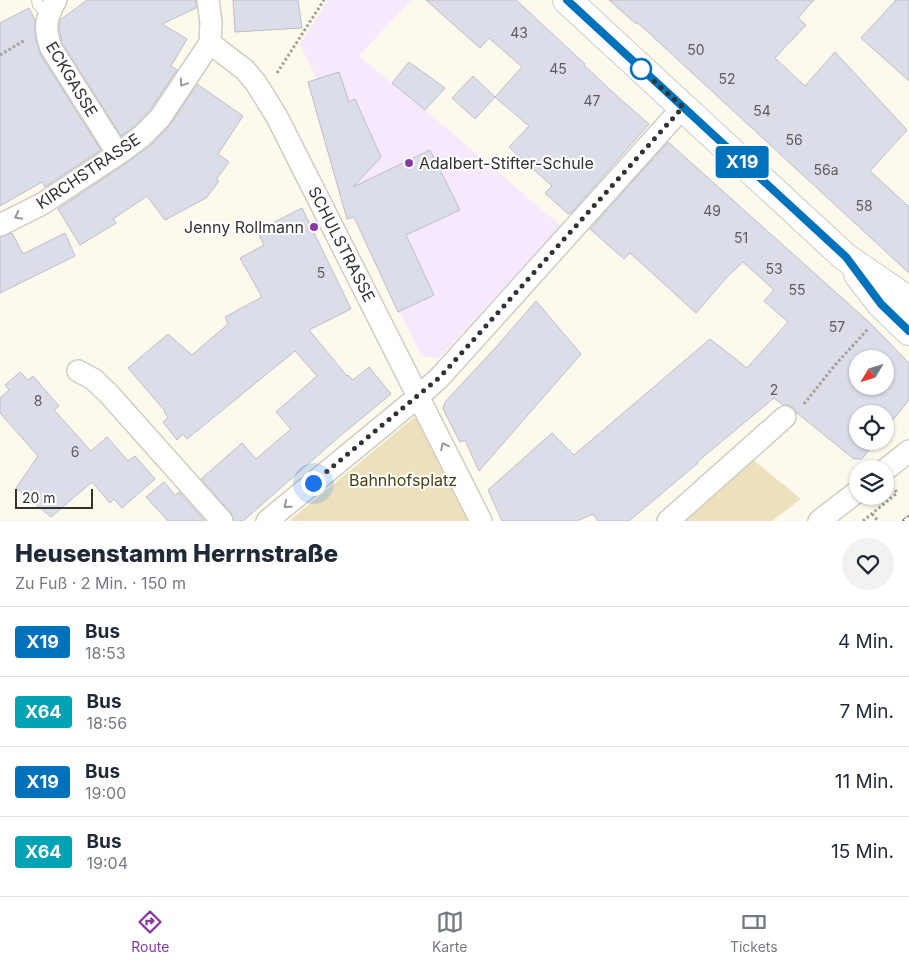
<!DOCTYPE html>
<html lang="de">
<head>
<meta charset="utf-8">
<style>
	:root { --surface:#fff; --page:#f2f2f3; --text:#1f2937; --muted:#747a83; --line:#e0e1e3; --accent:#8b38a7 }
	body { margin:0; font-family:Inter,sans-serif; background:var(--page); color:var(--text); height:100vh; display:flex; flex-direction:column; font-size:19px; white-space:nowrap }
	* { box-sizing:border-box; margin:0 }
	p { font-size:16px; color:var(--muted) }
	.icon { flex:none; width:28px; height:28px; fill:none; stroke:currentColor; stroke-width:2; stroke-linecap:round; stroke-linejoin:round }
	.map { position:relative; height:521px; overflow:hidden }
	.details { display:flex; flex-direction:column; background:var(--surface); flex:1 }
	.details>* { flex:none }
	.badge { padding:0 10px; border-radius:4px; font-size:18px; line-height:32px }
	.needle { width:32px; rotate:232deg }
	.buttons { position:absolute; left:849px; top:350px; display:grid; gap:10px }
	.buttons a { display:grid; place-items:center; width:45px; height:45px; border-radius:50%; background:var(--surface); box-shadow:0 1px 4px #0004; font-size:25px }
	.scale { position:absolute; left:15px; bottom:12px; width:78px; box-sizing:border-box; padding-left:5px; border:2px solid #34322d; border-top:0; font-size:14px; line-height:18px; white-space:nowrap; color:#34322d; -webkit-text-stroke:4px #fff; paint-order:stroke }
	.you { position:absolute; width:25px; height:25px; margin:-12px; border:4px solid #fff; border-radius:50%; background:#1a73e8; box-shadow:0 0 0 8px #1a73e833 }
	.map>.badge { position:absolute; translate:-50% -50%; box-shadow:0 0 0 2px #fff }
	.round { display:grid; place-items:center; flex:none; width:52px; height:52px; border-radius:26px; background:var(--page) }
	.overview { display:flex; align-items:center; justify-content:space-between; height:85px; padding:0 15px }
	h1 { font-size:24px; font-weight:800; line-height:38px }
	ul { padding:0; list-style:none }
	li { display:flex; align-items:center; gap:15px; height:70px; padding:0 15px; border-top:1px solid var(--line) }
	li div { flex:1 }
	li b { display:block; font-size:19px }
	li em { font-style:normal }
	li .badge { min-width:55px; font-weight:700; text-align:center }
	.tabs { display:flex; justify-content:space-around; align-items:center; height:70px; border-top:1px solid var(--line); background:var(--surface); font-size:14px; color:var(--muted) }
	.tabs a { display:grid; justify-items:center; gap:2px }
	.tabs .selected { color:var(--accent) }
	.map>svg:first-child { display:block }
	.education { fill:#f6e9fd }
	.green { fill:#ede1bd }
	.building { fill:#dbdde9; stroke:#bbbdc9; fill-rule:evenodd }
	.lines { fill:none; stroke-linecap:round; stroke-linejoin:round }
	.lane-casing { stroke:#d1cdc1; stroke-width:12 }
	.street-casing { stroke:#d1cdc1; stroke-width:24 }
	.secondary-casing { stroke:#d1cdc1; stroke-width:30 }
	.path { stroke:#a4a097; stroke-width:3; stroke-dasharray:2.5 2.5; stroke-linecap:butt }
	.lane { stroke:#fff; stroke-width:10 }
	.street { stroke:#fff; stroke-width:21 }
	.secondary { stroke:#fff; stroke-width:28 }
	.rail-casing { stroke:#807d75; stroke-width:5.5 }
	.rail { stroke:#fff; stroke-width:4; stroke-dasharray:11; stroke-linecap:butt }
	.oneway { stroke:#9a9896 }
	.line-casing { stroke:#fff; stroke-width:11 }
	.line { stroke:#0072bc; stroke-width:8 }
	.walk { stroke:#34322d; stroke-width:5; stroke-dasharray:0 9 }
	.stop-dot { fill:#fff; stroke:#0072bc; stroke-width:2.5 }
	.poi-dot { fill:#8b38a7; stroke:#fff; stroke-width:2 }
	.labels { text-anchor:middle; dominant-baseline:central; stroke-width:4; stroke-linejoin:round; paint-order:stroke }
	.number-label { font-size:14px; fill:#5e5d5c }
	.street-label { font-size:16px; fill:#34322d; stroke:#fff }
	.poi-label { font-size:16px; fill:#34322d; stroke:#fff; text-anchor:start }
	.park-label { font-size:16px; fill:#4c3e10; stroke:#fff }
</style>
</head>
<body>
<div class="map">
<svg width="909" height="521" viewBox="0 0 909 521">
	<rect width="100%" height="100%" fill="#fdf9ec"/>
	<path class="education" d="M328,0H411L359,56L425,110L561,226L438,359L421,355L362,236L355,217L347,219L308,82L317,79L300,44Z"/>
	<path class="green" d="M417,415L471,521H289Z
		M752,459L801,499L772,521H683Z"/>
	<path class="building" d="M87,0H196V8L162,24L187,39L171,66L177,70L150,110L134,127L121,136L62,43L59,28L60,20Z
		M233,0H298L302,28L235,32Z
		M426,0H516L585,64L584,65L619,98L649,124L572,212L568,214L545,193L552,186L509,147L529,126L495,97L522,67L489,38L480,48Z
		M609,0H814L798,18L806,25L775,58L805,86L835,52L907,130L870,171L909,207V273L637,22L636,24Z
		M896,0H909V81L861,38Z
		M29,8L35,20V36L40,54L101,150L45,187L42,182L0,206V23Z
		M409,62L445,88L425,110L392,83Z
		M339,72L349,102L355,99L381,157L353,187L430,150L460,210L406,235L434,295L398,312L354,217L347,219L308,82Z
		M473,76L495,97L475,119L452,98Z
		M197,84L243,116L218,154L229,162L216,180L219,181L206,198L165,220L147,196L113,219L116,223L80,245L58,209L125,164L151,145L170,125Z
		M668,142L870,323L909,363V400L885,430V414H858V441H876L862,459H854L797,413L794,408L789,405H783L774,398L697,462L698,463L629,521H598L593,514L577,521H502L488,490L552,433L574,455L710,339L747,368L788,322L764,301L774,290L743,262L727,277L696,313L630,253L624,259L590,229ZM858,359H885V386H858Z
		M302,208L351,309L309,330L347,376L348,375L353,380L369,367L391,394L340,436L243,521H234L231,513L201,479L242,443L256,459L291,429L276,412L317,376L295,351L187,439L183,434L177,440L163,422L168,417L164,412L165,411L128,368L168,334L192,355L228,324L225,317L262,297L240,258L264,245L257,231Z
		M12,233L23,254L65,233L75,256L0,293V237Z
		M536,301L581,354L479,471L465,440L460,442L443,409L445,402L497,346Z
		M20,372L28,380L33,376L59,406L54,410L91,451L107,437L128,461L135,456L155,479L122,508L114,499L110,503L92,482L51,517L16,488L38,456L0,413V398L9,390L5,385Z
		M164,482L175,495L179,492L205,521H168L146,497Z"/>
	<g class="lines">
		<g class="lane-casing">
			<path id="lane" d="M37,0L38,5L48,15"/>
		</g>
		<g class="street-casing">
			<path id="street" d="M56,0C45,19 44,28 51,48L118,154
				M210,43L245,70L256,83L277,117L481,521
				M0,225L42,204L118,154L142,136L160,118L210,43L211,23L208,0
				M78,371L93,379L108,393L222,521
				M885,470L909,451
				M267,521L419,396L440,377L683,107
				M668,521L785,417
				M819,521L858,491"/>
		</g>
		<g class="secondary-casing">
			<path id="secondary" d="M567,0L845,257L909,301
				M858,274L881,304L909,331"/>
		</g>
		<path class="path" d="M0,55L25,40
			M277,73L324,0
			M804,404L835,365L868,329
			M872,514L878,521
			M863,521L897,493L895,490"/>
		<use href="#lane" class="lane"/>
		<use href="#street" class="street"/>
		<use href="#secondary" class="secondary"/>
		<g class="rail-casing">
			<path id="rail" d="M905,521L909,518"/>
		</g>
		<use href="#rail" class="rail"/>
	</g>
	<defs><path id="oneway-chevron" d="M-2-3.5L2.5 0L-2 3.5" fill="none" stroke-width="1.6" stroke-linecap="round" stroke-linejoin="round" transform="scale(1.25)"/></defs>
	<g class="oneway">
		<use href="#oneway-chevron" transform="translate(183 83) rotate(124)"/>
		<use href="#oneway-chevron" transform="translate(18 216) rotate(153)"/>
		<use href="#oneway-chevron" transform="translate(444 446) rotate(-116)"/>
		<use href="#oneway-chevron" transform="translate(287 505) rotate(140)"/>
	</g>
	<g class="lines">
		<g class="line-casing">
			<path id="line" d="M567,0L846,257L881,304L909,331"/>
		</g>
		<use href="#line" class="line"/>
		<path class="walk" d="M313,483L440,377L683,107L637,66L641,69"/>
	</g>
	<circle class="stop-dot" cx="641" cy="69" r="10"/>
	<g class="poi-dot">
		<circle cx="409" cy="163" r="5"/>
		<circle cx="314" cy="227" r="5"/>
	</g>
	<g class="labels">
		<g class="number-label">
			<text x="519" y="32">43</text>
			<text x="696" y="49">50</text>
			<text x="558" y="68">45</text>
			<text x="727" y="78">52</text>
			<text x="592" y="100">47</text>
			<text x="762" y="110">54</text>
			<text x="794" y="139">56</text>
			<text x="826" y="169">56a</text>
			<text x="864" y="205">58</text>
			<text x="712" y="210">49</text>
			<text x="741" y="237">51</text>
			<text x="774" y="268">53</text>
			<text x="321" y="272">5</text>
			<text x="797" y="289">55</text>
			<text x="837" y="326">57</text>
			<text x="774" y="389">2</text>
			<text x="38" y="400">8</text>
			<text x="75" y="451">6</text>
		</g>
		<g class="street-label">
			<text transform="translate(72 79) rotate(59)">ECKGASSE</text>
			<text transform="translate(88 171) rotate(-34)">KIRCHSTRASSE</text>
			<text transform="translate(342 244) rotate(63)">SCHULSTRASSE</text>
		</g>
		<g class="poi-label">
			<text x="419" y="163">Adalbert-Stifter-Schule</text>
			<text x="304" y="227" text-anchor="end">Jenny Rollmann</text>
		</g>
		<g class="park-label">
			<text x="403" y="480">Bahnhofsplatz</text>
		</g>
	</g>
</svg>
<div class="buttons">
<a><svg class="needle" viewBox="-14 -14 28 28"><path d="M0-13l5 13h-10z" fill="#e53935"/><path d="M0 13l5-13h-10z" fill="#747a83"/></svg></a>
<a><svg class="icon" aria-label="locate" viewBox="0 0 24 24"><circle cx="12" cy="12" r="6"/><path d="M12 2v4M12 18v4M2 12h4M18 12h4"/></svg></a>
<a><svg class="icon" aria-label="layers" viewBox="0 0 24 24"><path d="M12 4l9 5-9 5-9-5zM3 14l9 5 9-5"/></svg></a>
</div>
<div class="scale">20 m</div>
<div class="you" style="left:313px;top:483px"></div>
<b class="badge" style="left:742px;top:162px;background:#0072bc;color:#fff">X19</b>
</div>
<section class="details">
<div class="overview"><div><h1>Heusenstamm Herrnstraße</h1><p>Zu Fuß · 2 Min. · 150 m</p></div><a class="round"><svg class="icon" aria-label="heart" viewBox="0 0 24 24"><path d="M12 20l-8-8c-3-5 5-10 8-4 3-6 11-1 8 4z"/></svg></a></div>
<ul>
<li><span class="badge" style="background:#0072bc;color:#fff">X19</span><div><b>Bus</b><p>18:53</p></div><em>4 Min.</em></li>
<li><span class="badge" style="background:#00a3b4;color:#fff">X64</span><div><b>Bus</b><p>18:56</p></div><em>7 Min.</em></li>
<li><span class="badge" style="background:#0072bc;color:#fff">X19</span><div><b>Bus</b><p>19:00</p></div><em>11 Min.</em></li>
<li><span class="badge" style="background:#00a3b4;color:#fff">X64</span><div><b>Bus</b><p>19:04</p></div><em>15 Min.</em></li>
</ul>
</section>
<nav class="tabs">
<a class="selected"><svg class="icon" aria-label="directions" viewBox="0 0 24 24"><path d="M12 3l9 9-9 9-9-9zM9 14v-3h6M13 9l2 2-2 2"/></svg>Route</a>
<a><svg class="icon" aria-label="map" viewBox="0 0 24 24"><path d="M3 6l6-2 6 2 6-2v14l-6 2-6-2-6 2zM9 4v14M15 6v14"/></svg>Karte</a>
<a><svg class="icon" aria-label="tickets" viewBox="0 0 24 24"><path d="M3 7h18v10H3zM15 7v10"/></svg>Tickets</a>
</nav>
</body>
</html>
